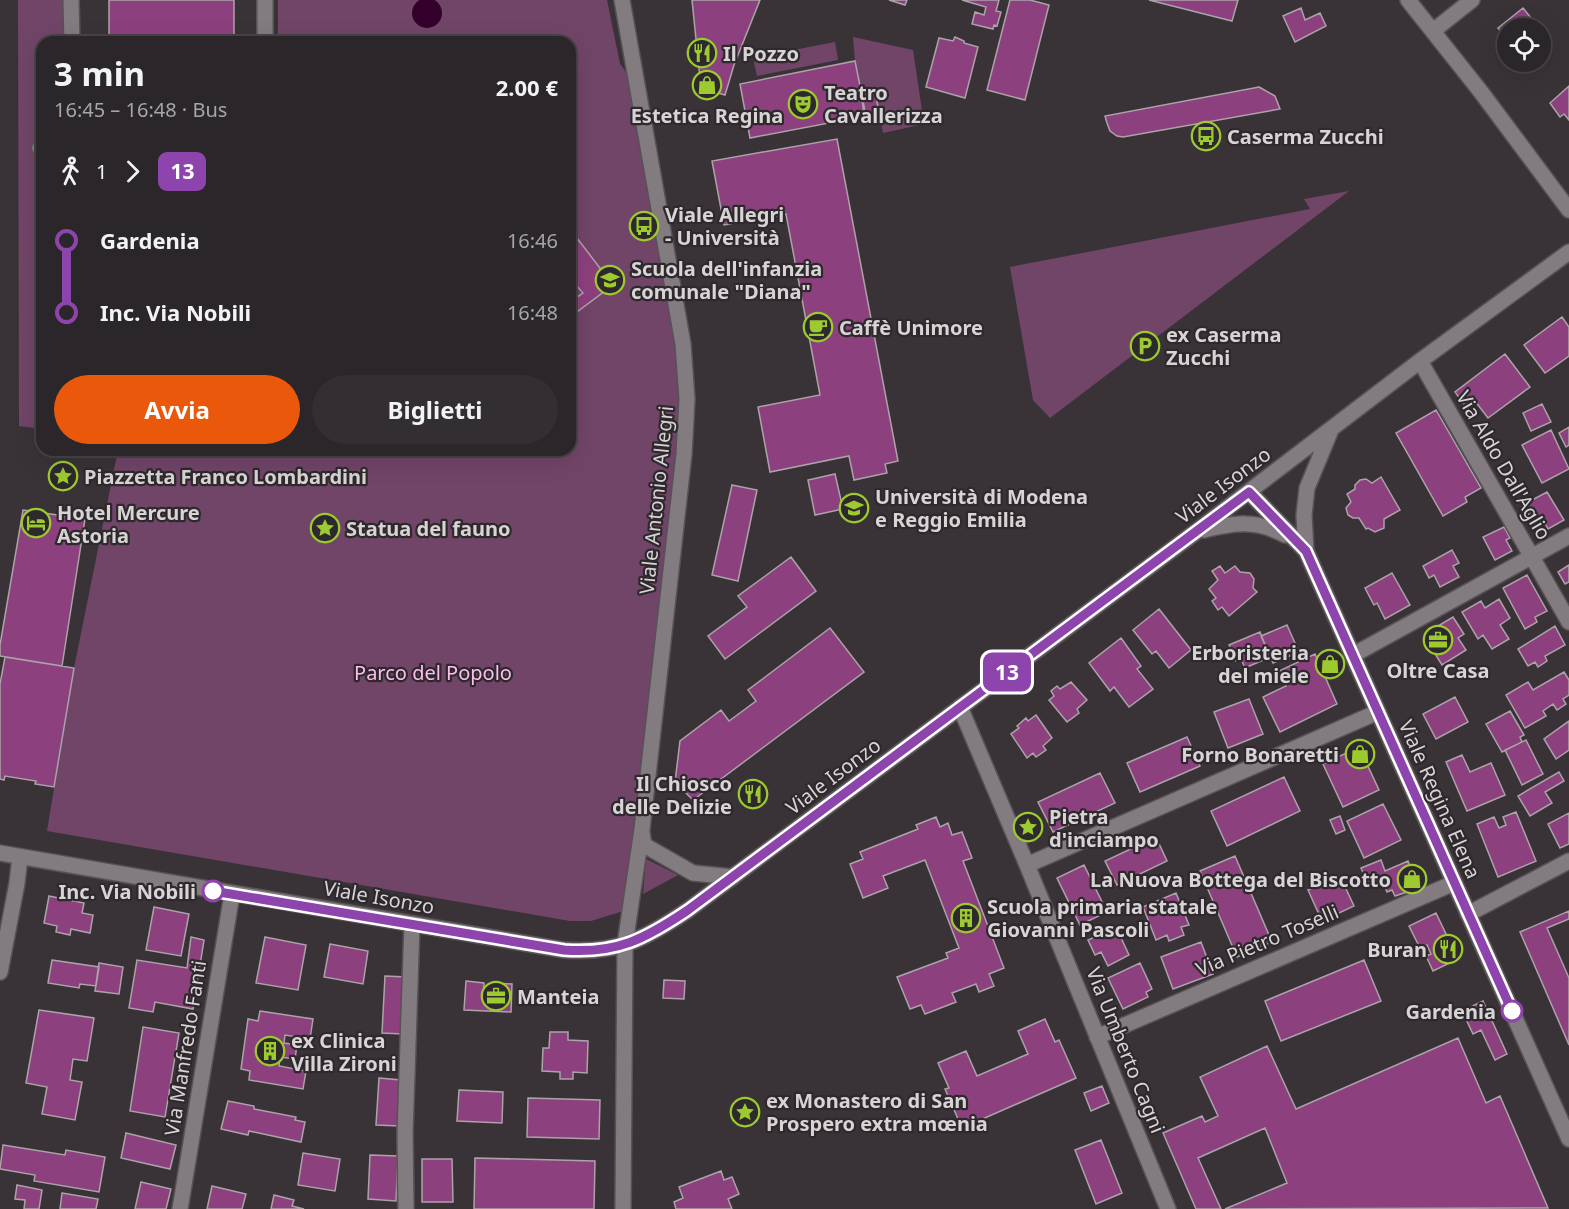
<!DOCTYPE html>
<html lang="it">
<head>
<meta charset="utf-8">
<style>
	:root { --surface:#2b2629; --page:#332e31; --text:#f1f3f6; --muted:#a6a5a8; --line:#474346; --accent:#ea580c }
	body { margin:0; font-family:"Noto Sans",sans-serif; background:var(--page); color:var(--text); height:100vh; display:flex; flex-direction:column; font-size:22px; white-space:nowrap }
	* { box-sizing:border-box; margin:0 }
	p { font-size:20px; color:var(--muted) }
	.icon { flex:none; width:33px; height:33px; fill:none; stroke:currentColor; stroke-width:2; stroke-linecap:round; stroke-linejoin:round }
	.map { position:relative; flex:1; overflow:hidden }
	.panel { position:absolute; left:36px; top:36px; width:540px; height:420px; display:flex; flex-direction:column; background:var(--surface); border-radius:18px; box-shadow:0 6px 24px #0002,0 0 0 2px var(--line) }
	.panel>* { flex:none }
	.badge { padding:0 12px; border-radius:9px; font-size:21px; line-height:39px }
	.controls { position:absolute; left:1497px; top:18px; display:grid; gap:12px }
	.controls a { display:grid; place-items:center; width:54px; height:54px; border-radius:50%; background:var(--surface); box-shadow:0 6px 24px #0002,0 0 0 2px var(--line); font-size:30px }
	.map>.badge { position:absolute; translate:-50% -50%; box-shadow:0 0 0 3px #fff }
	.legs { display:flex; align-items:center; gap:9px; height:66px; padding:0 18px; font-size:20px }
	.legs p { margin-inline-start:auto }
	.headline { display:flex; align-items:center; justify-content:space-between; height:102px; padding:0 18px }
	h1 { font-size:33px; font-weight:700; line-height:45px }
	.primary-button { display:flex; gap:12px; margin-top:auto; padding:12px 18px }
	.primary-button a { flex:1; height:69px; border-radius:36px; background:var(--accent); color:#fff; font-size:24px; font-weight:700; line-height:69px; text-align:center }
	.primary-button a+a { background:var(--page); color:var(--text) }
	ul { padding:0 18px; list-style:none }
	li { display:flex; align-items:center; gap:21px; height:72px; font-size:22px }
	li i { display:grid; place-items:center; width:9px; height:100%; margin:0 8px; background:currentColor }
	li i::after { content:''; width:15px; height:15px; margin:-8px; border:4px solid; border-radius:50%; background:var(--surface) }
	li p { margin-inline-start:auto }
	li:first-child i { background:linear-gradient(#0000 50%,currentColor 0) }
	li:last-child i { background:linear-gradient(currentColor 50%,#0000 0) }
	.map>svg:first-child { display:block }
	.green { fill:#714568 }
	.water { fill:#33002c }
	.building { fill:#8c407e; stroke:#aba3a9; stroke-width:1.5 }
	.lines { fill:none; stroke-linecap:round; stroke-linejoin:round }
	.pedestrian-casing { stroke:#575255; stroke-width:15 }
	.minor-casing { stroke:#575255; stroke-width:18 }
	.secondary-casing { stroke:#575255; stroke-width:18 }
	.pedestrian { stroke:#827b80; stroke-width:12 }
	.minor { stroke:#827b80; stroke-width:15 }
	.secondary { stroke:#827b80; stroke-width:15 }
	.line-1-casing { stroke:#fff; stroke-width:14 }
	.line-1 { stroke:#8e44ad; stroke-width:9 }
	.stop-1-dot { fill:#fff; stroke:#8e44ad; stroke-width:3 }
	.labels { text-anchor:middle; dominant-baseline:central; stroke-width:4.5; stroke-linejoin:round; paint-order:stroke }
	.poi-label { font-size:20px; font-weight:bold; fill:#d8d4d6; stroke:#2e292d; text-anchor:start }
	.street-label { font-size:20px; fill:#d8d4d6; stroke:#2e292d }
	.park-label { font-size:20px; fill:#fdbeee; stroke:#2e292d }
	.stop-label { font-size:20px; font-weight:bold; fill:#d8d4d6; stroke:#2e292d; text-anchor:end }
</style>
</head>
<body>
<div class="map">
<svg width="1569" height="1209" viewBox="0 0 1569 1209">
	<rect width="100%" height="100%" fill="#393337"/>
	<path class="green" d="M18,0H70V42H42V429L19,426Z
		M278,0H607L620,64L637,87L687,399L630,909L591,921H570L47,831L74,668L118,450H570V42H278Z
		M853,37L913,50L924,124L883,133L875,90L861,92L855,61Z
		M835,42L838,60L757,76L754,63L757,57Z
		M1349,191L1050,418L1033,400L1010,267L1310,209L1304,199Z
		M646,859L678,875L643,894Z"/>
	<path class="water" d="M412 13a15 15 0 1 1 30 0a15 15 0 1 1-30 0Z"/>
	<path class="building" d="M109,0H234V42H109Z
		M692,0H760L734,65L725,95L701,88Z
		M889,0H907L905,5Z
		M962,0H999L996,11L1001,12L997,26L994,25L993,29L972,24L975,12L984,15L986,7Z
		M1010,0H1030L1049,5L1025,100L987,90Z
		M1149,0H1238L1232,21Z
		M1301,8L1305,20L1320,13L1326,26L1295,42L1283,16Z
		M1523,8L1539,28H1508V39L1498,28Z
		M955,37L964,41V43L978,47L965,98L926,87L939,38L953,41Z
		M855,61L866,116L750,138L740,84Z
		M1569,86V120L1564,114L1560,117L1550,103Z
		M1259,87L1275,96L1280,109L1123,137L1117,136L1110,131L1107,123L1105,116Z
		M875,90L880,119L865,122L861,92Z
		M837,139L898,461L885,464L887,473L854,480L849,456L770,472L758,407L820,395L786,214L724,225L712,161Z
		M570,229L613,285L570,317V302L583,293L570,278Z
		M1562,317L1569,327V356L1545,373L1524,345Z
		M1505,354L1530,387L1488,418L1475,401L1466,407L1455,392Z
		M1542,404L1551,422L1531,431L1523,413Z
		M1436,410L1481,488L1465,497L1467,502L1443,516L1396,433Z
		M1569,427V445L1566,447L1559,433Z
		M1551,430L1569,469L1542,483L1522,445Z
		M835,474L843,509L815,515L808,480Z
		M1381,477L1400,510L1384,519V528L1375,532L1368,528L1366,529L1359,518H1353L1348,515L1346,508L1351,502L1347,494L1355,489V485L1360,480L1366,479L1372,483Z
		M732,485L757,490L738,581L712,575Z
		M1547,492L1564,520L1548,529L1542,518L1534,523L1523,505Z
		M23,510L85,519L62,666L0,656V645Z
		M1504,527L1510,538L1506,540L1512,551L1495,560L1483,537Z
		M1452,550L1459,563L1453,566L1459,577L1440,587L1434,575L1429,578L1423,566Z
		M791,557L816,591L725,659L708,636L747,607L738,596Z
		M1569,565V582L1565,584L1558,572Z
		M1220,566L1225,573L1235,566L1240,572L1250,573L1254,579L1253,588L1257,592L1229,616L1222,607L1218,610L1212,601L1216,598L1209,589L1218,580L1212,571Z
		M1392,573L1410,605L1385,619L1377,603L1374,605L1365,588Z
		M1527,575L1547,611L1535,617L1537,622L1525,629L1503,588Z
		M1499,599L1510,618L1500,625L1509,639L1492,649L1483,635L1478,639L1462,612L1481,601L1485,608Z
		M1159,609L1191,650L1169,668L1156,651L1152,654L1133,630Z
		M1453,617L1464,634L1458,638L1466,650L1442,665L1427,641L1437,635L1433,629Z
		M1287,625L1299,652L1273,663L1261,636Z
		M1555,626L1565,645L1545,656L1547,661L1538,667L1535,662L1528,666L1518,649Z
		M830,628L864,672L693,800L675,782L680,741L721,710L729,721L756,701L748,690Z
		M1260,632L1270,657L1245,668L1241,659L1236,661L1229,645Z
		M1121,638L1141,666L1137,669L1153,689L1129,707L1114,687L1110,691L1089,663Z
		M1315,654L1337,704L1280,732L1263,697L1286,686L1279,671Z
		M5,657L74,668L54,787L35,784L36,781L5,776L4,780L0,779V684Z
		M1564,672L1569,680V695L1563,699L1566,704L1557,710L1553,704L1543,711L1546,716L1525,728L1506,695L1528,682L1533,690Z
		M1071,682L1087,700L1077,709L1079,713L1067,722L1049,700L1054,696L1051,691L1057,686L1060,689Z
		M1455,697L1468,722L1436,739L1423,714Z
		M1249,699L1263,734L1228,748L1214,712Z
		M1510,711L1524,735L1520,737L1522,742L1502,752L1486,724Z
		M1036,715L1052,738L1043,746L1046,750L1036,757L1033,753L1027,758L1011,734L1019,728L1017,726L1026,718L1028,721Z
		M1569,721V750L1556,759L1544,739Z
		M1187,737L1200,766L1140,792L1127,763Z
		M1526,740L1543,774L1522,785L1505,750Z
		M1359,747L1379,790L1343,807L1323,764Z
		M1462,755L1470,772L1491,763L1505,795L1467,811L1446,762Z
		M1559,772L1564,781L1545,792L1552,803L1530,816L1518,796Z
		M1100,773L1115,803L1053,832L1038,802Z
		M1284,777L1300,811L1227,846L1211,811Z
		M755,786L762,795L752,802L745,793Z
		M1383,804L1401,840L1364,858L1347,821Z
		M1516,812L1536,861L1498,877L1477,824L1494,817L1499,828L1506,825L1503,817Z
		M1569,813V844L1560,848L1548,824Z
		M1340,816L1345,830L1336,834L1330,820Z
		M936,817L940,827L948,823L952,835L962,832L972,858L963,861L1004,968L989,974L994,986L979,992L976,984L952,993L956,1002L925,1014L921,1005L910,1009L897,977L948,958L946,953L959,948L925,860L883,876L888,888L863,898L850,864L863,859L860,852L918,829L916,825Z
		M1156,837L1167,861L1117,885L1105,861Z
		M1235,856L1272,942L1237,957L1200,871Z
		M1381,860L1385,871L1408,861L1417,884L1405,888L1407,892L1395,896L1392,890L1387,892L1383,882L1369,887L1361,868Z
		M1084,865L1107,912L1080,925L1057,878Z
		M1340,876L1354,906L1322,921L1308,890Z
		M1176,893L1189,925L1181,927L1184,935L1169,941L1167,935L1156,940L1143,907Z
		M49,896L84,903L82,913L93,915L90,933L71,929L70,935L56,932L57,926L44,923Z
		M154,907L189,914L181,956L146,950Z
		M1569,911V919L1547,928L1569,978V1045L1520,932Z
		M1436,913L1458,959L1433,971L1426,956L1431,954L1427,945L1420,948L1409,926Z
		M1116,927L1129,955L1108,966L1101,952L1095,955L1088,940Z
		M191,937L204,940L193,1009L155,1002L153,1012L129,1008L137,960L187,968Z
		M265,937L306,945L298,990L256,983Z
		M1201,942L1213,974L1173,989L1161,957Z
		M330,944L368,951L363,984L324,977Z
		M52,960L99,967L96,986L80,984L79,988L48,983Z
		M1364,960L1381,1001L1281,1041L1265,1001Z
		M99,963L123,967L119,994L95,991Z
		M1140,963L1152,989L1146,992L1148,997L1123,1009L1108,978Z
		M385,976L406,977L403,1034L382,1033Z
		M664,980L685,981L684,999L663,998Z
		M466,981L484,983V989L495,990V983L512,984L511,1012L464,1010Z
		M1483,1001L1507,1054L1495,1060L1481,1030L1473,1034L1462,1011Z
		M39,1010L94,1018L87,1061L73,1059L70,1080L82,1082L75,1120L42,1114L47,1087L26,1083Z
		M260,1011L313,1019L310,1039L285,1035L284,1043L297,1045L295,1059L280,1057L279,1066L306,1071L303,1089L249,1080L250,1071L241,1069L248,1019L258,1021Z
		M1045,1019L1055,1042L1059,1040L1076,1078L962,1128L945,1089L949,1088L938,1063L966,1051L977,1076L1028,1054L1018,1031Z
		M143,1027L179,1033L165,1117L130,1111Z
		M550,1032H568V1040L588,1041L587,1073L573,1072V1079H560V1072L542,1071L543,1048H549Z
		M1458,1038L1486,1103L1500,1096L1548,1208L1225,1209L1287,1183L1265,1128L1198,1158L1221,1209H1196L1163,1133L1202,1116L1205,1122L1218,1116L1200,1077L1267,1046L1296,1109Z
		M379,1078L401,1080L399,1126L376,1125Z
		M1102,1086L1109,1103L1091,1111L1084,1093Z
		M459,1090L503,1092L502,1123L457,1121Z
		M528,1098L600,1100L599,1139L527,1137Z
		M228,1101L254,1106V1109L296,1117L295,1120L305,1122L301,1142L249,1131L248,1135L221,1129Z
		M126,1133L176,1145L170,1169L121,1158Z
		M1101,1140L1122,1193L1096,1204L1075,1150Z
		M3,1145L65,1155L66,1150L105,1157L99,1192L34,1181L35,1175L0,1169Z
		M303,1153L340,1159L335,1191L298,1185Z
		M370,1155L398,1156L396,1201L368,1199Z
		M475,1158L595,1161L594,1209H474Z
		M422,1159H452L453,1202H422Z
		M721,1171L724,1180L732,1177L739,1194L728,1199L732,1209H676L674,1202L683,1198L679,1187Z
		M141,1182L171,1189L166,1209H135Z
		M17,1185L42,1190L39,1209H24L25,1200L15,1199Z
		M212,1186L246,1194L242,1209H207Z
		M62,1193L98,1199L96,1209H60Z
		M274,1195L294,1200L292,1206L304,1209H271Z"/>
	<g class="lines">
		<g class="pedestrian-casing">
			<path id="pedestrian" d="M38,148H42"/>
		</g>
		<g class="minor-casing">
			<path id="minor" d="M71,0L72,42
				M622,0L683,344L687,399L684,454L642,829L625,944L623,1209
				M1408,0L1481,92L1569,210
				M1433,31L1472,0
				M265,42V0
				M1420,361L1569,622
				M1353,655L1569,536
				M960,707L1027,865L1168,1209
				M642,833L644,845L693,873L733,877
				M1027,865L1378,712
				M1468,914L1569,861
				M0,972L17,883L20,857
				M1097,1037L1454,883
				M180,1209L232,894
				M406,1209L405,1133L412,924"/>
		</g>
		<g class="secondary-casing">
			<path id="secondary" d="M1249,492L1306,551L1569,1139
				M1204,530C1235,523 1255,519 1285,535
				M1306,551L1304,515L1307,488L1331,430
				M0,853L564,950C617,954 645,939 688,910L1197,531L1420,361L1569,252"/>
		</g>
		<use href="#pedestrian" class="pedestrian"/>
		<use href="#minor" class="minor"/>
		<use href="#secondary" class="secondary"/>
	</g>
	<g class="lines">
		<g class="line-1-casing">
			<path id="line-1" d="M213,891L564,950C617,954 645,939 688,910L1249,492L1306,551L1512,1011"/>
		</g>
		<use href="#line-1" class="line-1"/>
	</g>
	<defs>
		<g id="restaurant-ring" transform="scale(1.5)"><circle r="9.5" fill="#2e292d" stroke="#9dca2f" stroke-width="1.5"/><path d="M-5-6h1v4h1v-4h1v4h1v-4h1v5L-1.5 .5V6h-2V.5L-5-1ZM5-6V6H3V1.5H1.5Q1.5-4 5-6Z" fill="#9dca2f"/></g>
		<g id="shop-ring" transform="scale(1.5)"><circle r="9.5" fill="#2e292d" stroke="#9dca2f" stroke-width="1.5"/><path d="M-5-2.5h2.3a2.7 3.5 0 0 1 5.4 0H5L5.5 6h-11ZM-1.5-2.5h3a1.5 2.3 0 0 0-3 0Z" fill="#9dca2f"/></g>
		<g id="theatre-ring" transform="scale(1.5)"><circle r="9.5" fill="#2e292d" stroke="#9dca2f" stroke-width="1.5"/><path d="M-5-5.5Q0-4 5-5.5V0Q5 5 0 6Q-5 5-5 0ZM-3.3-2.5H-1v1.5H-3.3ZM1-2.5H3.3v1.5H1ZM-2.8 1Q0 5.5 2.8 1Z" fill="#9dca2f"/></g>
		<g id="bus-ring" transform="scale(1.5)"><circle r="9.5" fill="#2e292d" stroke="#9dca2f" stroke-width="1.5"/><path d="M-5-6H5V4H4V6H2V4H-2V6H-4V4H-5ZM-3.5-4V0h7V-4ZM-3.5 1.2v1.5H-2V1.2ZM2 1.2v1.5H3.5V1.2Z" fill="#9dca2f"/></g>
		<g id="school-ring" transform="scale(1.5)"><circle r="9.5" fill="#2e292d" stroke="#9dca2f" stroke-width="1.5"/><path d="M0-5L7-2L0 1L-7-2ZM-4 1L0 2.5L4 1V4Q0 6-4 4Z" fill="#9dca2f"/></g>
		<g id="cafe-ring" transform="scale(1.5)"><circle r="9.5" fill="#2e292d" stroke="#9dca2f" stroke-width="1.5"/><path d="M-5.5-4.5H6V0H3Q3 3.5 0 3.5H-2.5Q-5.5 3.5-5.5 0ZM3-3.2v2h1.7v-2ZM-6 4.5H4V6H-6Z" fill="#9dca2f"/></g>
		<g id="parking-ring" transform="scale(1.5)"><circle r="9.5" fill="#2e292d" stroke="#9dca2f" stroke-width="1.5"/><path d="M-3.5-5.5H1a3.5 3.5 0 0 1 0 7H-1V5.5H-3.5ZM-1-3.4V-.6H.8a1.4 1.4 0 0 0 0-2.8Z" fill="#9dca2f"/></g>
		<g id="sight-ring" transform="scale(1.5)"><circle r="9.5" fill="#2e292d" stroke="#9dca2f" stroke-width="1.5"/><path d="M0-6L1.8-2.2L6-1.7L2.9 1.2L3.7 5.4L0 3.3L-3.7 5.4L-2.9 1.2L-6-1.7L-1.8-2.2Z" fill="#9dca2f"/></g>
		<g id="university-ring" transform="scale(1.5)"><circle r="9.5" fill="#2e292d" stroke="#9dca2f" stroke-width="1.5"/><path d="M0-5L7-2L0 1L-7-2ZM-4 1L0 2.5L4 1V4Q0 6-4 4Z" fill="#9dca2f"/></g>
		<g id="hotel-ring" transform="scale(1.5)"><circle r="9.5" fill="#2e292d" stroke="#9dca2f" stroke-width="1.5"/><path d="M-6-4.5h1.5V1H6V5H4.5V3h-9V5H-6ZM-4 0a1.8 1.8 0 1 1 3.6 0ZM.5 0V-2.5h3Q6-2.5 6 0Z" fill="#9dca2f"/></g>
		<g id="office-ring" transform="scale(1.5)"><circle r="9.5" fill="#2e292d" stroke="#9dca2f" stroke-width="1.5"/><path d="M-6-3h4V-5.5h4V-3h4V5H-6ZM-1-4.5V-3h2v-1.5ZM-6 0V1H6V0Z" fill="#9dca2f"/></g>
		<g id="building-ring" transform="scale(1.5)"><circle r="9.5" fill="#2e292d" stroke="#9dca2f" stroke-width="1.5"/><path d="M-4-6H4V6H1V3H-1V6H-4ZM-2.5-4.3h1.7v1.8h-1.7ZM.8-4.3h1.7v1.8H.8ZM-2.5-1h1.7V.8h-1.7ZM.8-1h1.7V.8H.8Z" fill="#9dca2f"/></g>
	</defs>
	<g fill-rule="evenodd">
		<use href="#restaurant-ring" x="702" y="53"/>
		<use href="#shop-ring" x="707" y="85"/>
		<use href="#theatre-ring" x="803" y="104"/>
		<use href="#bus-ring" x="1206" y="136"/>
		<use href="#bus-ring" x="644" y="226"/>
		<use href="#school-ring" x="610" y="280"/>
		<use href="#cafe-ring" x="818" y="327"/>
		<use href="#parking-ring" x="1145" y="346"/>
		<use href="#sight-ring" x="63" y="476"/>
		<use href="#university-ring" x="854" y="508"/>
		<use href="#hotel-ring" x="36" y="523"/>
		<use href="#sight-ring" x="325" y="528"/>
		<use href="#office-ring" x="1438" y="640"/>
		<use href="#shop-ring" x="1330" y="664"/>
		<use href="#shop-ring" x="1360" y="754"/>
		<use href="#restaurant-ring" x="753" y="794"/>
		<use href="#sight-ring" x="1028" y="827"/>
		<use href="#shop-ring" x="1412" y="879"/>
		<use href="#building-ring" x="966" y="918"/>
		<use href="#restaurant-ring" x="1448" y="949"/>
		<use href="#office-ring" x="496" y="996"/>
		<use href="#building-ring" x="270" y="1051"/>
		<use href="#sight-ring" x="745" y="1112"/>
	</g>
	<g class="stop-1-dot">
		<circle cx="213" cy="891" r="10"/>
		<circle cx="1512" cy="1011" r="10"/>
	</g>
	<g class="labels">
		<g class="poi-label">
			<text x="723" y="53">Il Pozzo</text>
			<text x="824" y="92">Teatro<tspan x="824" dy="23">Cavallerizza</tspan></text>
			<text x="707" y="115" text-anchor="middle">Estetica Regina</text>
			<text x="1227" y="136">Caserma Zucchi</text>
			<text x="665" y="214">Viale Allegri<tspan x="665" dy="23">- Università</tspan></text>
			<text x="631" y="268">Scuola dell'infanzia<tspan x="631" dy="23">comunale "Diana"</tspan></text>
			<text x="839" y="327">Caffè Unimore</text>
			<text x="1166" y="334">ex Caserma<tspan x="1166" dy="23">Zucchi</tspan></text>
			<text x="84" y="476">Piazzetta Franco Lombardini</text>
			<text x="875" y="496">Università di Modena<tspan x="875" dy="23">e Reggio Emilia</tspan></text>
			<text x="57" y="512">Hotel Mercure<tspan x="57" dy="23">Astoria</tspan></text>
			<text x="346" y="528">Statua del fauno</text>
			<text x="1309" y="652" text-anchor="end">Erboristeria<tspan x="1309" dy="23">del miele</tspan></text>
			<text x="1438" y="670" text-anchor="middle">Oltre Casa</text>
			<text x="1339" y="754" text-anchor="end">Forno Bonaretti</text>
			<text x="732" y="783" text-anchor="end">Il Chiosco<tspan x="732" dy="23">delle Delizie</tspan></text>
			<text x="1049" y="816">Pietra<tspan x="1049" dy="23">d'inciampo</tspan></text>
			<text x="1391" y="879" text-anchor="end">La Nuova Bottega del Biscotto</text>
			<text x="987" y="906">Scuola primaria statale<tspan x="987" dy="23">Giovanni Pascoli</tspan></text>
			<text x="1427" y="949" text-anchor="end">Buran</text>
			<text x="517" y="996">Manteia</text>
			<text x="291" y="1040">ex Clinica<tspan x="291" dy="23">Villa Zironi</tspan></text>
			<text x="766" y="1100">ex Monastero di San<tspan x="766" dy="23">Prospero extra mœnia</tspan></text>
		</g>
		<g class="street-label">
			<text transform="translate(1504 465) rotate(60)">Via Aldo Dall'Aglio</text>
			<text transform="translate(1223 485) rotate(-37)">Viale Isonzo</text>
			<text transform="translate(656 500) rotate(-84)">Viale Antonio Allegri</text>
			<text transform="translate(833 776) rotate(-37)">Viale Isonzo</text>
			<text transform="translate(1440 799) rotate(66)">Viale Regina Elena</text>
			<text transform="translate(379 897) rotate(10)">Viale Isonzo</text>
			<text transform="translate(1267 940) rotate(-23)">Via Pietro Toselli</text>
			<text transform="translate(185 1048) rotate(-81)">Via Manfredo Fanti</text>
			<text transform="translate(1126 1050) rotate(68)">Via Umberto Cagni</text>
		</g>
		<g class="park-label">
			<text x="433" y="672">Parco del Popolo</text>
		</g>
		<g class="stop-label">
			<text x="196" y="891">Inc. Via Nobili</text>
			<text x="1496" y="1011">Gardenia</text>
		</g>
	</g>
</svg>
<div class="controls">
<a><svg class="icon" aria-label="locate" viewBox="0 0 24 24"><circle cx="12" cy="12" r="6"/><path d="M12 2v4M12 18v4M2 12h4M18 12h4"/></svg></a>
</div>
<b class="badge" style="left:1007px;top:672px;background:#8e44ad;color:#fff">13</b>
<section class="panel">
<div class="headline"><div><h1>3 min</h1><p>16:45 – 16:48 · Bus</p></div><b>2.00 €</b></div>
<div class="legs"><svg class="icon" aria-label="walk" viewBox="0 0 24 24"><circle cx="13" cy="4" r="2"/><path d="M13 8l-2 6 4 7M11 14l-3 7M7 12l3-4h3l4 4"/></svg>1<svg class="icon" aria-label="forward" viewBox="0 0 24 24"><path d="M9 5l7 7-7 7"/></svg><b class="badge" style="background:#8e44ad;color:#fff">13</b></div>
<ul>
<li><i style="color:#8e44ad"></i><b>Gardenia</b><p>16:46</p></li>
<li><i style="color:#8e44ad"></i><b>Inc. Via Nobili</b><p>16:48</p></li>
</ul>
<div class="primary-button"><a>Avvia</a><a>Biglietti</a></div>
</section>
</div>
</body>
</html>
